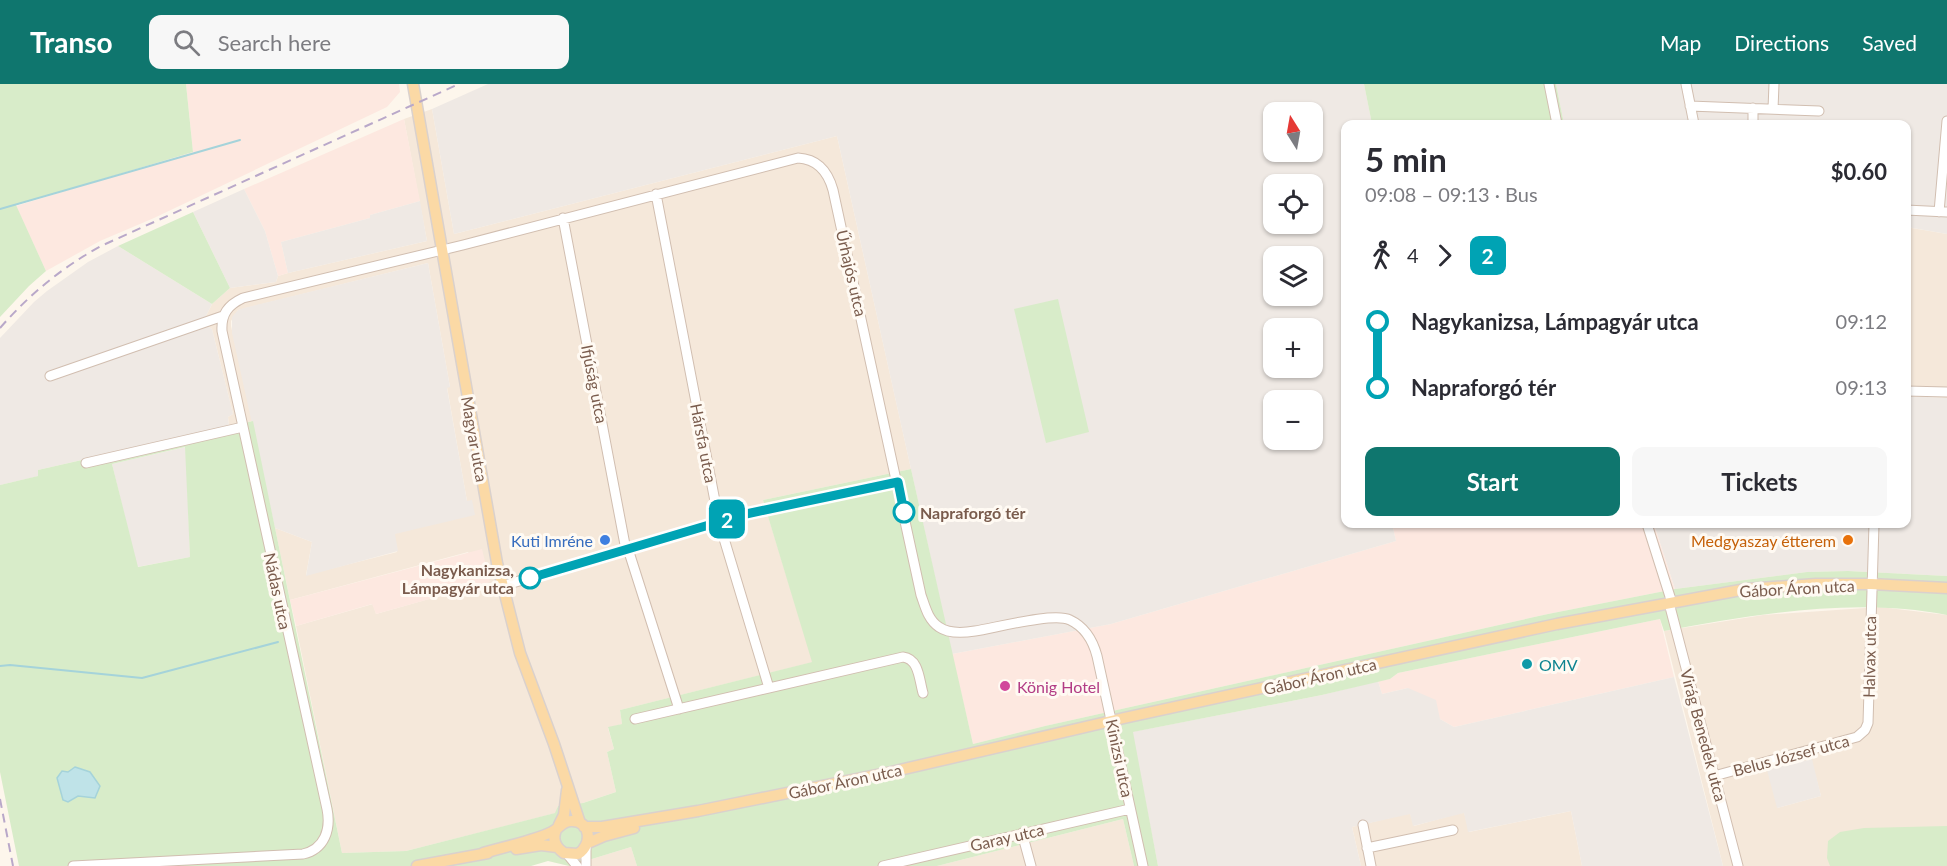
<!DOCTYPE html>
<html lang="en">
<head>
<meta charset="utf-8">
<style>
	:root { --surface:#fff; --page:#f7f7f7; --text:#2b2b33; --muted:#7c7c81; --accent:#0f766e }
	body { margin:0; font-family:Lato,sans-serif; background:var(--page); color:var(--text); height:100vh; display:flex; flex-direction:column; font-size:22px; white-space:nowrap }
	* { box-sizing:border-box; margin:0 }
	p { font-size:20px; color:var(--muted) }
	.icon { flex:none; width:33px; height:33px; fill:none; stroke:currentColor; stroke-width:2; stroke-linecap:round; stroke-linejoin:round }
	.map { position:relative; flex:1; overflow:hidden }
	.side { position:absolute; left:1341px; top:36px; width:570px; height:408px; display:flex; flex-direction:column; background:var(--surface); border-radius:12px; box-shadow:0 2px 4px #0004 }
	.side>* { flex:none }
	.badge { padding:0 12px; border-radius:9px; font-size:21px; line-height:39px }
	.needle { width:39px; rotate:349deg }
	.controls { position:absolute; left:1263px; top:18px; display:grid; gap:12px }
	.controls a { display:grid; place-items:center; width:60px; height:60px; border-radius:12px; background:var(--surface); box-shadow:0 2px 4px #0004; font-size:30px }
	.map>.badge { position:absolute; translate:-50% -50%; box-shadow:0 0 0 3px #fff }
	.legs { display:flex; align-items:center; gap:9px; height:66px; padding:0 24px; font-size:20px }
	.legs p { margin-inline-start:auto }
	.headline { display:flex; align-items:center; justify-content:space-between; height:102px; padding:0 24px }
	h1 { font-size:33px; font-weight:700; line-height:45px }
	.cta { display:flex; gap:12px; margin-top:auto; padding:12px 24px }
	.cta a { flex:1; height:69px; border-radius:12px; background:var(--accent); color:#fff; font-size:24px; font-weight:700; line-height:69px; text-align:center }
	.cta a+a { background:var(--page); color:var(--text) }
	ul { padding:0 24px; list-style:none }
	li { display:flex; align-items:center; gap:21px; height:66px; font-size:22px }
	li i { display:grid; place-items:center; width:9px; height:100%; margin:0 8px; background:currentColor }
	li i::after { content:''; width:15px; height:15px; margin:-8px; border:4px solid; border-radius:50%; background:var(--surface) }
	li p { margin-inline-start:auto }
	li:first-child i { background:linear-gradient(#0000 50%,currentColor 0) }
	li:last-child i { background:linear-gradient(currentColor 50%,#0000 0) }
	header { display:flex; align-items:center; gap:36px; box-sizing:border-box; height:84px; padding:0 30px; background:var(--accent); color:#fff }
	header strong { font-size:28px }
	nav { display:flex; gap:33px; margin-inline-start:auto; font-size:21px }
	.search { width:420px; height:54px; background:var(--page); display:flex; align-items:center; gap:15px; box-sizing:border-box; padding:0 21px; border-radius:12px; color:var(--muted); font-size:22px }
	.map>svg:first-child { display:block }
	.residential { fill:#f5e8da; fill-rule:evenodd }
	.commercial { fill:#fde8e0 }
	.industrial { fill:#efe9e4; fill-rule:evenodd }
	.green { fill:#d8ecc9; fill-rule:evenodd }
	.water { fill:#bfe3e8; stroke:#a5d3da; stroke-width:1.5 }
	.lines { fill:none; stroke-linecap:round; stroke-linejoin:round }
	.stream { stroke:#a5d3da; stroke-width:2 }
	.minor-casing { stroke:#d1beb0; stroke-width:11 }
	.major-casing { stroke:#dad1cd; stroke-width:13 }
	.minor { stroke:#fff; stroke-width:9 }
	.major { stroke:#fbd9a5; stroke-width:10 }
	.rail { stroke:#b9a8c9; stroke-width:2; stroke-dasharray:9 6; stroke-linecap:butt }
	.line-1-casing { stroke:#fff; stroke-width:14 }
	.line-1 { stroke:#00a3b4; stroke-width:9 }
	.stop-1-dot { fill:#fff; stroke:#00a3b4; stroke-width:3 }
	.shop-dot { fill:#3f7fe0; stroke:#fffaf3; stroke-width:2 }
	.food-dot { fill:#e8710a; stroke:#fffaf3; stroke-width:2 }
	.culture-dot { fill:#0f9aa8; stroke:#fffaf3; stroke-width:2 }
	.hotel-dot { fill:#d1479c; stroke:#fffaf3; stroke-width:2 }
	.labels { text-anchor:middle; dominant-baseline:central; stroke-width:6; stroke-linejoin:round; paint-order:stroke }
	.street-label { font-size:16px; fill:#7a5c4d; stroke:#fffaf3 }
	.stop-label { font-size:16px; font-weight:bold; fill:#7a5c4d; stroke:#fffaf3; text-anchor:start }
	.shop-label { font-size:16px; fill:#366cbe; stroke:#fffaf3; text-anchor:end }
	.food-label { font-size:16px; fill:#c56008; stroke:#fffaf3; text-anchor:end }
	.culture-label { font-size:16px; fill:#0d838f; stroke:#fffaf3; text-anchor:start }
	.hotel-label { font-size:16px; fill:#b23c85; stroke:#fffaf3; text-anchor:start }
</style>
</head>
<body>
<header>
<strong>Transo</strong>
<div class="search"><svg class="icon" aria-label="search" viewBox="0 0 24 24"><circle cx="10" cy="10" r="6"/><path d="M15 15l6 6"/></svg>Search here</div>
<nav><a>Map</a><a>Directions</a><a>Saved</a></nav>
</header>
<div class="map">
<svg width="1947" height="782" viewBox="0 0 1947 782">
	<rect width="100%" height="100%" fill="#fdf6ec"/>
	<path class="residential" d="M432,25L454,150L837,52L911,385L763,416L813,578L620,626L622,640L608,644L614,665L607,668L616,708L583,719L558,722L556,729L406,767L342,769L296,542L373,520L376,530L489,498L468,468L290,516L275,444L312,458L306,491L397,468L394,450L467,417L447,303H450L428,179L238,226L231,237V242L253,337L229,342L228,333L233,330L212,245L207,242L51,295L48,287L205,234L212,220L230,204L276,198L278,192L288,189L427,157L404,35Z
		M1906,143L1947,150V314L1907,312Z
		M1880,523L1947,531V782H1723L1664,547L1763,531ZM1811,675L1821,712L1777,724Z
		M1571,727L1582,782H1361L1352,743L1410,729L1414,742L1464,728L1469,748Z
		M1123,735L1134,782H937Z
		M631,763L637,782H569Z"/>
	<path class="commercial" d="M186,0H399L400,8L387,23L154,134L100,157L46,187L16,122L193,68Z
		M404,35L420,117L370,131V134L281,158L288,189L278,192L265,147L244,105Z
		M1392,440H1654L1675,505L1548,530L1045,642L973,660L952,570L1111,540L1396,457Z
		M482,465L490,498L376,530L372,520L296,542L290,516Z
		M1660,535L1674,593L1454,643L1440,635L1408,604L1382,610L1378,597L1390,595L1398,589Z"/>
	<path class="industrial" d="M488,0H1364L1372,40H1346V440H1392L1396,457L1111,540L952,570L837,52L454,150L432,25ZM1274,28H1312V68H1274ZM1274,100H1312V140H1274ZM1274,172H1312V212H1274ZM1274,244H1312V284H1274ZM1274,316H1312V356H1274Z
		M1556,0H1947V150L1907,143L1906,40H1564Z
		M244,105L265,147L278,192L276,198L230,204L193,128Z
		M420,117L427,157L288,189L281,158L370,134V131Z
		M118,162L212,220L205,234L49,287L51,295L207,242L212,245L233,330L228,333L229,342L38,386L39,392L0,401V254L34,218L47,207L88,178Z
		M428,179L450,303L447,304L467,417L472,416L475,431L395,450L398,467L306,492L312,458L275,444L232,249V233L238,226L244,224Z
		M1907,312L1947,314V492L1848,487L1807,488L1675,505L1654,440H1906Z
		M186,363L190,473L137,483L112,380Z
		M1674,593L1723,782H1582L1571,727L1468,748L1464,729L1413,742L1410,730L1352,743L1361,782H1158L1132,648L1322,611L1378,597L1382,610L1408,604L1436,616L1440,635L1454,643Z
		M1812,675L1821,712L1777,724L1767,686Z"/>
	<path class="green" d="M0,0H186L193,68L16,121L46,187L29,202L0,233Z
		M1364,0H1556L1564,40H1372Z
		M193,128L230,204L212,220L118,162Z
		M1058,215L1089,348L1046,359L1014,225Z
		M253,337L342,769L406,767L555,729L558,722L583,719L616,708L607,668L614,665L608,643L622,640L620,626L812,578L763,416L911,385L973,660L1045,642L1548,530L1675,505L1807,488L1848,487L1947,492V531C1854,513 1756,530 1664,547L1660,535L1398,589L1390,595L1322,611L1133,648L1158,782H1134L1123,735L937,782H637L631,763L569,782L548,777L531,782H19L0,688V401L38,392V386ZM185,363L190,473L138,483L112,380Z
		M1947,742V782H1830L1827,774L1828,757L1840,748L1864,744Z"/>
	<path class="water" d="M75,683L90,688L100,702L95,714L78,712L68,718L63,716L57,694L62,687L68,688Z"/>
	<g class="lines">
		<path class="stream" d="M0,125L240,56
			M0,582L10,581L142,594L278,558"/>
		<g class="minor-casing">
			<path id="minor" d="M1549,0L1557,40
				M1686,0L1694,40
				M1690,22L1819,27
				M1773,25L1774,0
				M1753,40V24
				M656,110L719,438L769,604
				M1906,126L1947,128
				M1939,128L1947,37
				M563,134L626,466
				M50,292L223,232
				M1906,307L1947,308
				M86,379L243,343
				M1647,440L1672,519
				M628,465L679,625
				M502,502L746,430L898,398
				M1669,519L1738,782
				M635,635L903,573C919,575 919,595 923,609
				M1714,692L1857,653L1865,646L1868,639L1874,440
				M1363,741L1371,782
				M1022,749L1031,782
				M586,763V782
				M1367,764L1453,746
				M568,771L577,782
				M73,782L303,770C325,765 331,745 327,725L222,247C221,230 228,221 243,214L463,161L798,74C818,75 828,88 833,106L921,511C925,522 928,536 939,543C949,550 963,549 975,547C995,544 1054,528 1070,536C1085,543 1093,557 1097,572L1143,782
				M883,782L1130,725"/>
		</g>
		<g class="major-casing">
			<path id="major" d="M413,0L497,479L520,569L554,660L580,739
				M559,741L564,731L567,706
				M584,743H602L698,727L891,688L1124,634L1557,540L1746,505L1816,500H1871L1947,504
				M588,759L604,752L634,744
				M516,765L541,761L557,763
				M483,769C500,764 542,755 555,746C561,742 563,737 571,737C591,736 593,761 578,770L564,769C555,763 552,755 556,746
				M417,782L488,769"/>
		</g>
		<use href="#minor" class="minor"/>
		<use href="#major" class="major"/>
		<path class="rail" d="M0,244C29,211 61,184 101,162L459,0
			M0,715L13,782"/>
	</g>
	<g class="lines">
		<g class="line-1-casing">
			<path id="line-1" d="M530,494L746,430L898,398L904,428"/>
		</g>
		<use href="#line-1" class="line-1"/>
	</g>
	<g class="stop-1-dot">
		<circle cx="904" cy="428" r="10"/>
		<circle cx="530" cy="494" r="10"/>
	</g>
	<circle class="shop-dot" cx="605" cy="456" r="6"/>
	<circle class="food-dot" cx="1848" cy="456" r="6"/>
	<circle class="culture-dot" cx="1527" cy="580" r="6"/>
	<circle class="hotel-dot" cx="1005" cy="602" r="6"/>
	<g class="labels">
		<g class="street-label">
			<text transform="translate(852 189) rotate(77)">Űrhajós utca</text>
			<text transform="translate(595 300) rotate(79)">Ifjúság utca</text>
			<text transform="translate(475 355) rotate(80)">Magyar utca</text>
			<text transform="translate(704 359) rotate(79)">Hársfa utca</text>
			<text transform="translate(1797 504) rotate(-3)">Gábor Áron utca</text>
			<text transform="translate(278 507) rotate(78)">Nádas utca</text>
			<text transform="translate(1869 573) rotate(-89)">Halvax utca</text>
			<text transform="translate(1320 592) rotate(-13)">Gábor Áron utca</text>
			<text transform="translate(1704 651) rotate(75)">Virág Benedek utca</text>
			<text transform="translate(1791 671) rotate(-15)">Belus József utca</text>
			<text transform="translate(1120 674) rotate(78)">Kinizsi utca</text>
			<text transform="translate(845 697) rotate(-12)">Gábor Áron utca</text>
			<text transform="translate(1007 753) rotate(-13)">Garay utca</text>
		</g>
		<g class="stop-label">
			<text x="920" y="428">Napraforgó tér</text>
			<text x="514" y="485" text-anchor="end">Nagykanizsa,<tspan x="514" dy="18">Lámpagyár utca</tspan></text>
		</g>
		<g class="shop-label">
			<text x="593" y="456">Kuti Imréne</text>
		</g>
		<g class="food-label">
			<text x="1836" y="456">Medgyaszay étterem</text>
		</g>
		<g class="culture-label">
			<text x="1539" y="580">OMV</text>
		</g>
		<g class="hotel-label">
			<text x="1017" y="602">König Hotel</text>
		</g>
	</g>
</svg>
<div class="controls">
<a><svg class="needle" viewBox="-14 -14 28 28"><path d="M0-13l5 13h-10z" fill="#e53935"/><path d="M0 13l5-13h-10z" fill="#7c7c81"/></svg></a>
<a><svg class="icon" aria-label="locate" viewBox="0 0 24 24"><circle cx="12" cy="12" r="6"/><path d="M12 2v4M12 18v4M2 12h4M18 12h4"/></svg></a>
<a><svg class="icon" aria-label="layers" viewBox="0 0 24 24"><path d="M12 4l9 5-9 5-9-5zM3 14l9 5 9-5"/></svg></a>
<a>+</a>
<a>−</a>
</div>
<b class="badge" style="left:727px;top:435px;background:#00a3b4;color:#fff">2</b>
<section class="side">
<div class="headline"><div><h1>5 min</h1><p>09:08 – 09:13 · Bus</p></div><b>$0.60</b></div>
<div class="legs"><svg class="icon" aria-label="walk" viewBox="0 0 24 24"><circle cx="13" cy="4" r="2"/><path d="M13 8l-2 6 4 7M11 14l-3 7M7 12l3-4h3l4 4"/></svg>4<svg class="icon" aria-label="forward" viewBox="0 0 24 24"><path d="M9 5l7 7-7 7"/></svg><b class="badge" style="background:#00a3b4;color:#fff">2</b></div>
<ul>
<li><i style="color:#00a3b4"></i><b>Nagykanizsa, Lámpagyár utca</b><p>09:12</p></li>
<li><i style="color:#00a3b4"></i><b>Napraforgó tér</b><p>09:13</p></li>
</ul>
<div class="cta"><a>Start</a><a>Tickets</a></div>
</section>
</div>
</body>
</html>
